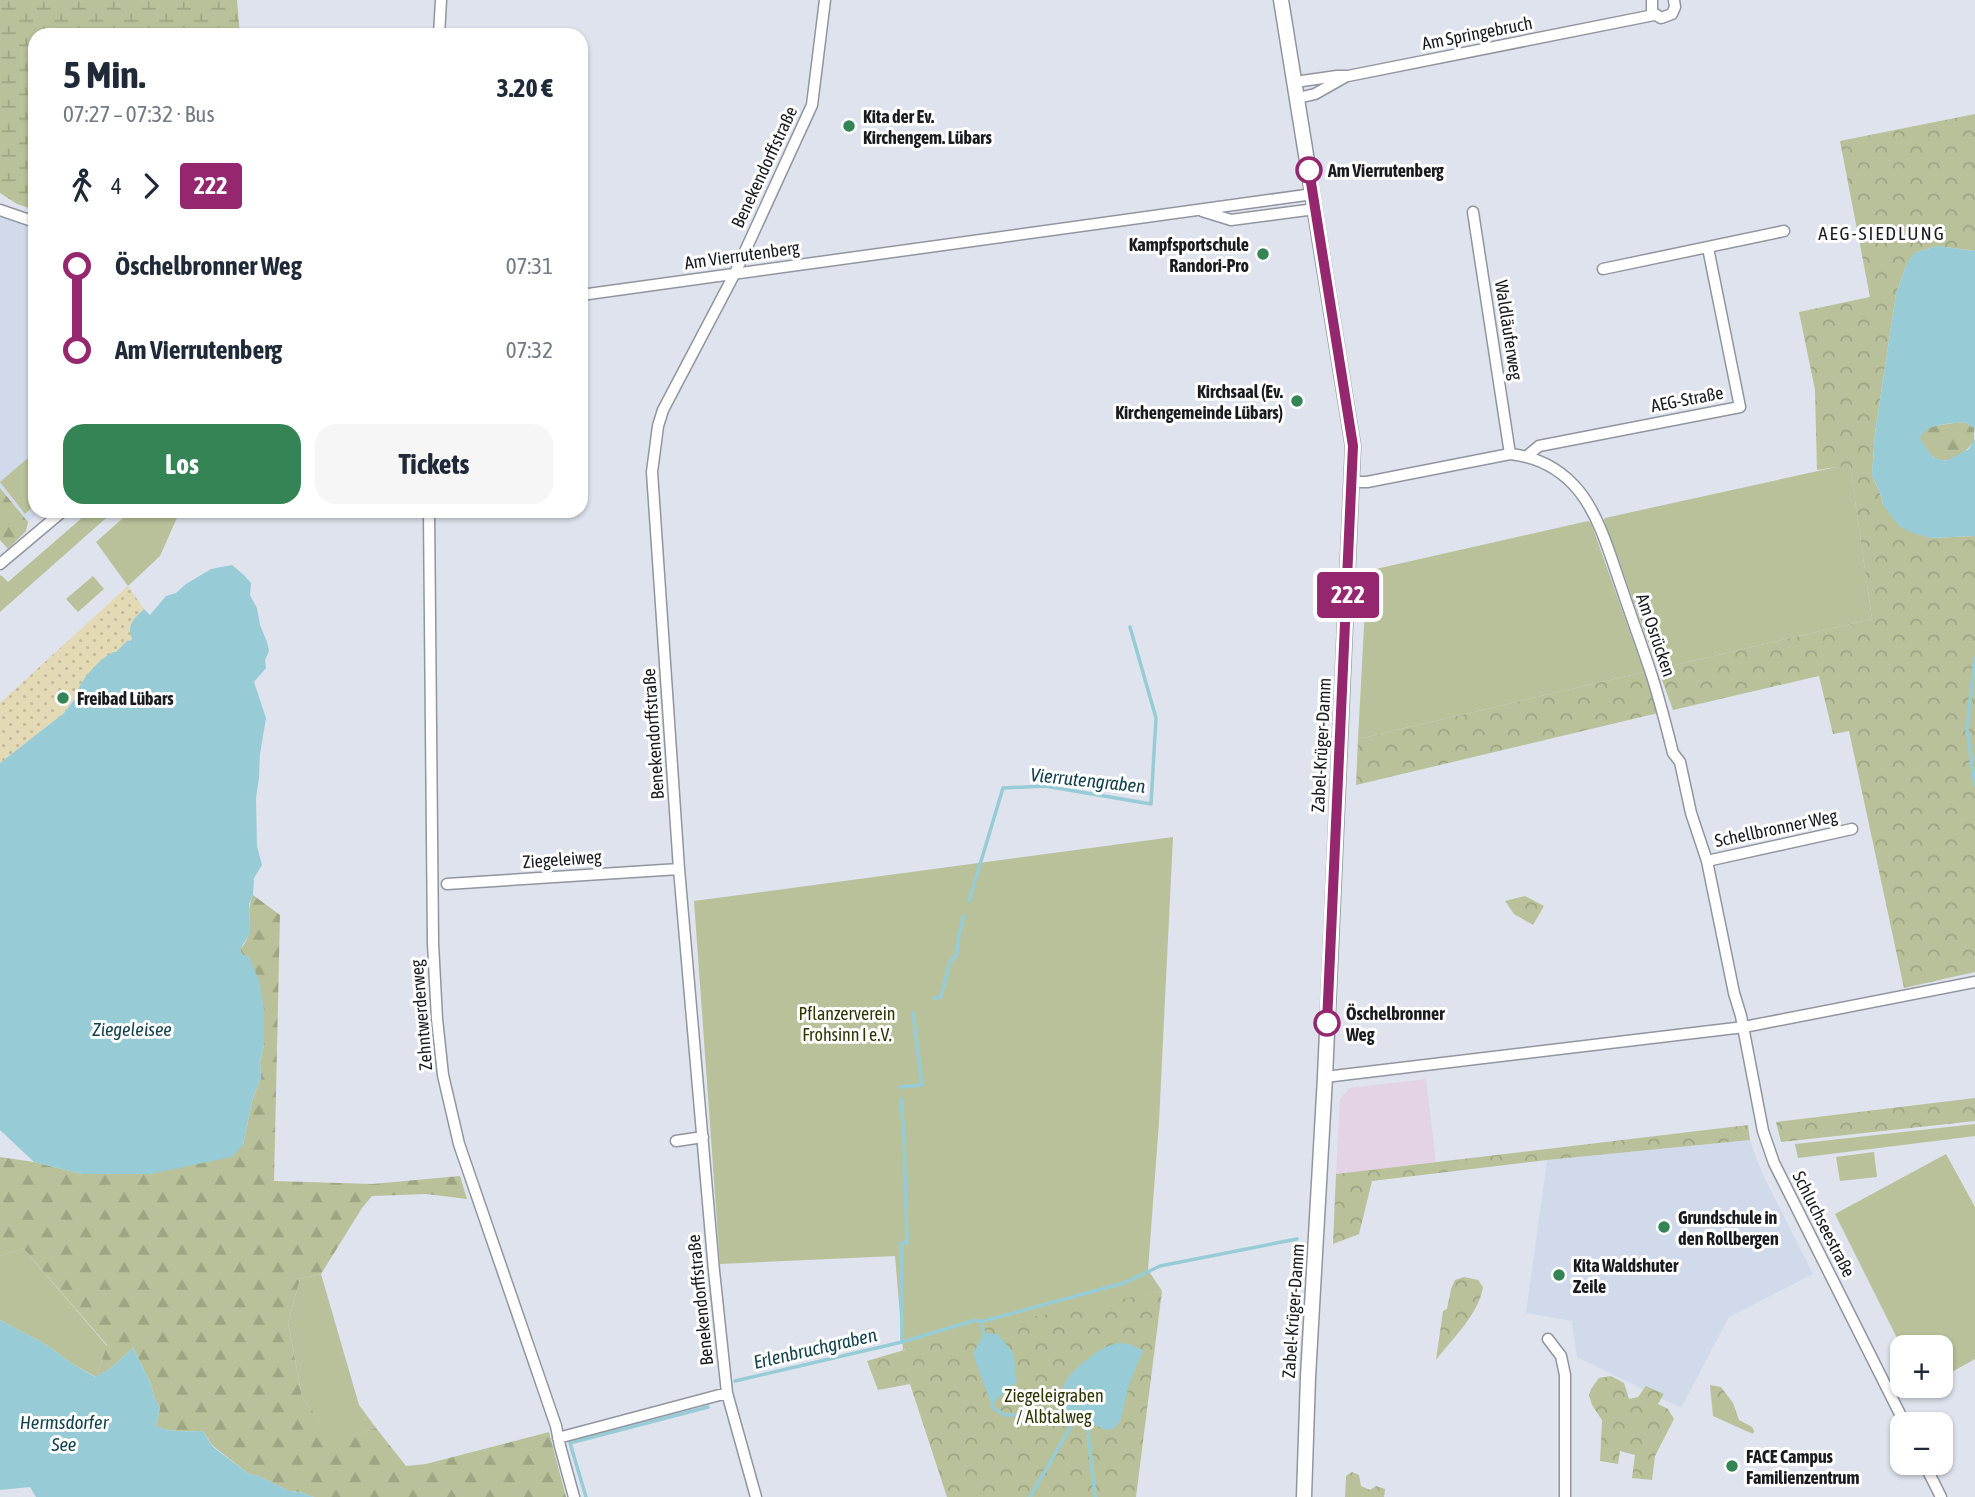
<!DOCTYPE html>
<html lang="de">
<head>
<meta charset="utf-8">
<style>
	:root { --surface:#fff; --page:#f6f6f7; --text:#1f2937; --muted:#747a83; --accent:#348455 }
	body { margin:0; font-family:"Asap Condensed",sans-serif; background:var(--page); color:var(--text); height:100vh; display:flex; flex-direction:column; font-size:26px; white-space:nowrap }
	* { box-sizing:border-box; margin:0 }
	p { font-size:23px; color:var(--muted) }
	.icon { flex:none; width:38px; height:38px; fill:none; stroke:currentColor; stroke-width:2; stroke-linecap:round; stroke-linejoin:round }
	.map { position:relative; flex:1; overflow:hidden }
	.details { position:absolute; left:28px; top:28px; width:560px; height:490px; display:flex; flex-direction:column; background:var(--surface); border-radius:21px; box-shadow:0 2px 5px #0004 }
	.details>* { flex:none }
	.badge { padding:0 14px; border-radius:5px; font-size:24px; line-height:46px }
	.fabs { position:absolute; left:1890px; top:1335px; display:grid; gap:14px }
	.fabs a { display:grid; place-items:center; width:63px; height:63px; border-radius:14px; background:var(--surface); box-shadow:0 2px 5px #0004; font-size:35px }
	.map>.badge { position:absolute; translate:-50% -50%; box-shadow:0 0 0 4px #fff }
	.legs { display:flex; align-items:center; gap:10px; height:77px; padding:0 35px; font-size:23px }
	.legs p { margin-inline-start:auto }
	.head { display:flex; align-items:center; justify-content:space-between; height:119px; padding:0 35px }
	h1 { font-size:38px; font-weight:700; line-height:52px }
	.primary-button { display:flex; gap:14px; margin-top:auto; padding:14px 35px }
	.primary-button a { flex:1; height:80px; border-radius:21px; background:var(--accent); color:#fff; font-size:28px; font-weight:700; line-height:80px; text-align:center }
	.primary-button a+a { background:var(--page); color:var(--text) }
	ul { padding:0 35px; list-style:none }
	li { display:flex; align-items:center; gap:24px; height:84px; font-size:26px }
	li i { display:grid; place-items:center; width:10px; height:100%; margin:0 9px; background:currentColor }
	li i::after { content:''; width:18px; height:18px; margin:-9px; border:5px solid; border-radius:50%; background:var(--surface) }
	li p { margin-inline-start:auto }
	li:first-child i { background:linear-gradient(#0000 50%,currentColor 0) }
	li:last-child i { background:linear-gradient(currentColor 50%,#0000 0) }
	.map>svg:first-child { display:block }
	.commercial { fill:#e3d3e5 }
	.built { fill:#d1daeb }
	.green { fill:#b8c199 }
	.forest { fill:url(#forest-firs) }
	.wetland { fill:url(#wetland-marsh) }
	.sand { fill:url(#sand-dots) }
	.park { fill:url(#park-crowns) }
	.water { fill:#97ccd7 }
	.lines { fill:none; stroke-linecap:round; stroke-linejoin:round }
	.stream { stroke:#97ccd7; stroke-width:3.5 }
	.street-casing { stroke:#90959f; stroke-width:13 }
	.secondary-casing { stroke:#90959f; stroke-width:17 }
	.street { stroke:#fff; stroke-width:10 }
	.secondary { stroke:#fff; stroke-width:14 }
	.line-1-casing { stroke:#fff; stroke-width:16 }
	.line-1 { stroke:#95276e; stroke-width:10 }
	.poi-dot { fill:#348455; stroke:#fff; stroke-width:2.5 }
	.stop-1-dot { fill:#fff; stroke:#95276e; stroke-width:3.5 }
	.labels { text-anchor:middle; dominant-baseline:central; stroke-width:6; stroke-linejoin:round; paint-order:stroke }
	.street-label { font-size:18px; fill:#191b1f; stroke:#fff }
	.poi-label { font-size:18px; font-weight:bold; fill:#191b1f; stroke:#fff; text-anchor:start }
	.stop-label { font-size:18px; font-weight:bold; fill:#191b1f; stroke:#fff; text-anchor:start }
	.park-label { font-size:18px; fill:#2f3604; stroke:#fff }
	.neighbourhood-label { font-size:19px; letter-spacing:2px; fill:#191b1f; stroke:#fff }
	.water-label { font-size:19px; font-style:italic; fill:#12424b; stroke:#fff }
</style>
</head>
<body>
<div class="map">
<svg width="1975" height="1497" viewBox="0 0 1975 1497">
	<defs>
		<pattern id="forest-firs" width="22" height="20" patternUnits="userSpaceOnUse" patternTransform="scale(1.75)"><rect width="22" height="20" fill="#b8c199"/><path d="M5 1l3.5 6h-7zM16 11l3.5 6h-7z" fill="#9ea583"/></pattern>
		<pattern id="wetland-marsh" width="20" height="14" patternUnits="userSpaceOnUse" patternTransform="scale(1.75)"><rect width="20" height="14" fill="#b8c199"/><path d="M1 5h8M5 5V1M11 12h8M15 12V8" fill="none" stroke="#9ea583"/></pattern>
		<pattern id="sand-dots" width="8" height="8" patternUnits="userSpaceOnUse" patternTransform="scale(1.75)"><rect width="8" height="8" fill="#e3dab5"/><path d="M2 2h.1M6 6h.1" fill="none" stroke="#c2ba9b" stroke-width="1.8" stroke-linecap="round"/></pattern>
		<pattern id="park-crowns" width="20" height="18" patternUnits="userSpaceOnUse" patternTransform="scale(1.75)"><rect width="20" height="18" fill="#b8c199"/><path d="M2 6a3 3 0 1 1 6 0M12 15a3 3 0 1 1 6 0" fill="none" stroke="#9ea583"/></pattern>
	</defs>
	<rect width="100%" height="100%" fill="#dee3ed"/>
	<path class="commercial" d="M1426,1079L1436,1162L1336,1174L1340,1099L1350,1088Z"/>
	<path class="built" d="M0,216L35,226V511H41L28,522L0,488Z
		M1750,1140L1755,1155L1765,1179L1813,1274L1729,1317L1681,1408L1577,1357L1572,1321L1526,1313L1547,1160Z"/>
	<path class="green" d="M35,452V505L25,514L0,482Z
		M1850,464L1872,619L1658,669L1604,520L1605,518Z
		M90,511H114L0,612V576L1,575L8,582Z
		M131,511H180L160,556L128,586L96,542Z
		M1588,521L1591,523L1644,672L1358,739L1367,571Z
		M93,576L104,589L78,612L66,599Z
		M1173,837L1159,1122L1148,1270L1162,1291L903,1350L895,1256L720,1264L694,901Z
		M1975,1124V1136L1798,1158L1795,1144Z
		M1874,1152L1877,1177L1840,1181L1836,1157Z
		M1946,1154L1975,1207V1359L1941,1378V1348H1902L1835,1214Z
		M23,1248L107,1346L96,1377L71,1363L47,1345L0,1320V1256Z
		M321,1274L359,1405L376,1428L336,1443L302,1397L288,1322L300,1279Z"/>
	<path class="forest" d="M1965,422L1974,428V442C1967,450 1953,463 1941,460C1932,459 1914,442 1922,432C1928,425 1955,423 1965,422Z
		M0,488L28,522L26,531L8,549L0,540Z
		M253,895L280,915L274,1181L372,1184L460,1176L467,1199L426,1194L372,1196L362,1208L321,1274L300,1279L288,1322L302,1397L336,1442L376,1428L406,1466L426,1464L549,1432L566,1497H314L300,1492L289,1491L259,1476L249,1474L213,1446L203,1431C187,1431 171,1433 156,1426L160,1408L154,1397L151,1384L133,1348L111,1368L96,1377L107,1345L23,1248L0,1256V1157L34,1162L82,1174H150L243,1145L253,1097L261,1078L260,1062L264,1045V1010L240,949C258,931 243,915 253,895Z"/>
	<path class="wetland" d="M0,0H237L240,35H35V210L17,204L0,193Z"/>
	<path class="sand" d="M128,586L144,609C133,621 128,621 132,638L130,641L128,640L80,691L64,713L0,763V703Z"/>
	<path class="park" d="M1975,114V251L1938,246L1916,252L1906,266L1896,294L1875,433L1872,475L1881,496L1883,505L1930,538L1975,536V972L1904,988L1849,731L1833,734L1819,676L1673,710L1658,669L1872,619L1850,465L1817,470L1815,390L1799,312L1870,297L1840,141Z
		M1644,672L1658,713L1356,785L1358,739Z
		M1525,896L1544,906L1533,925L1514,914L1505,901Z
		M1975,1098V1121L1781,1142L1776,1122Z
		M1748,1125L1750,1140L1547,1160L1372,1181L1359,1234L1333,1244L1336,1174Z
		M1464,1277L1478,1280L1483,1287C1479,1314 1452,1339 1436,1360L1443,1311L1447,1309L1451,1289L1455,1280Z
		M1162,1291L1136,1497H947L910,1384L878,1390L867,1361L982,1327Z
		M1611,1376L1624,1383L1629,1399L1638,1397L1646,1386L1664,1394L1658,1404L1668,1409L1674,1419L1655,1456L1652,1480L1632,1478L1635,1455L1620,1451L1618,1464L1600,1461L1602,1420L1592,1405L1589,1395L1591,1389L1599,1378Z
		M1710,1385L1721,1387L1733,1403L1739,1420L1752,1427L1754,1431L1753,1434L1713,1416Z
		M1352,1472L1359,1475L1361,1486L1370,1490L1376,1486L1385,1489L1384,1497H1345L1346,1476Z"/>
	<path class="water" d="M1938,246L1975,251V433L1974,428L1965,422C1950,424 1925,423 1920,439L1933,457L1945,461L1969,449L1975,439V536L1930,538L1913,533L1900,527L1883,505L1881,496L1872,475L1875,433L1896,294L1906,266L1910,258L1916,252Z
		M232,565L244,575L251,583L250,595L257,608L260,625L267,642L269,651L265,660L266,668L254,682L266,718L260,754L259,778L256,798L257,846L262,865L254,878L253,895L249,904L250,934L240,949L242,954L249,957L259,980L264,1010V1045L260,1062L261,1078L253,1097L243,1145L232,1157L150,1174H82L34,1162L0,1130V763L64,713L80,692L78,689C87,673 98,661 113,652H116L128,640L130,641L132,639C126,624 134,619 144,609L150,615L166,596L176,593L186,584L211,569Z
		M0,1320L47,1345L71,1363L95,1377L111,1368L133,1348L151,1384L154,1397L160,1408L156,1426C172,1433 187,1431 203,1431L213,1447L249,1474L259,1476L289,1491L300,1492L314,1497H36L30,1487L0,1490Z
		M984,1333L997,1334L1013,1352L1017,1382L997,1399L992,1407L973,1354Z
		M1118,1343L1129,1344L1143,1350L1129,1385L1120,1422L1113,1429L1107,1430L1090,1423H1073L1058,1413C1061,1384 1066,1376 1089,1358C1098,1351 1107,1345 1118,1343Z"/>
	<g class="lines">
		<path class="stream" d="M1975,658L1967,729L1975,785
			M969,901L1003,788L1045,786L1151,804L1156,718L1130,627
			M934,998L941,997L950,962L957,955L959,934L964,916
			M900,1087L922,1085L913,1013
			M901,1099L904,1139L907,1243H901L902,1342
			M982,1326L984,1335
			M735,1381L902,1342L976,1320L980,1322L1124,1283L1160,1266L1297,1239
			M993,1402L992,1407L1005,1415L1061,1414
			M1084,1420L1087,1423L1095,1497
			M586,1497L570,1443L708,1407
			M1030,1497L1073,1423L1072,1419"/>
		<g class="street-casing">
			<path id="street" d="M1652,0V12L1661,18L1672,14L1675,7L1674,0
				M439,35L441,0
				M1295,82L1337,76H1348L1654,15
				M1298,98L1315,94L1345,77
				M0,210L35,222
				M1202,211L1231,220L1315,209
				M1473,212L1510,454
				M1603,269L1784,231
				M581,295L1313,194
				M1527,456L1539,446L1740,407L1708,248
				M1353,482H1367L1510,454C1538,457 1562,470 1579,491C1600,517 1611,558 1622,589C1631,616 1641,643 1650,670C1659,697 1666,725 1673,753L1680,762L1691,813L1707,861L1734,993L1741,1016L1763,1131L1774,1163L1905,1424
				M429,511L433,943L437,1019L443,1075L459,1144L556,1426L560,1446L574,1497
				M0,564L63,511
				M1707,861L1852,829
				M447,884L679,869
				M1325,1077L1744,1027L1975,982
				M676,1141L703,1137
				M1548,1339L1561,1356L1565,1375V1497
				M558,1438L727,1393
				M1924,1463L1941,1497
				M756,1497L727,1393L714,1271L679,869L652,472L658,426L663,410L735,273L812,105L825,0"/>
		</g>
		<g class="secondary-casing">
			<path id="secondary" d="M1281,0L1353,446L1325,1077L1308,1377L1304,1497"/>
		</g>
		<use href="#street" class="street"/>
		<use href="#secondary" class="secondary"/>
	</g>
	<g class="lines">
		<g class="line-1-casing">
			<path id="line-1" d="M1309,170L1353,446L1327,1023"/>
		</g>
		<use href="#line-1" class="line-1"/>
	</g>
	<g class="poi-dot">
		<circle cx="849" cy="126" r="7"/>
		<circle cx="1263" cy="254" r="7"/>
		<circle cx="1297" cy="401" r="7"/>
		<circle cx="63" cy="698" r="7"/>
		<circle cx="1664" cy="1227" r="7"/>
		<circle cx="1559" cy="1275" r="7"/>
		<circle cx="1732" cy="1466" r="7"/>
	</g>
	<g class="stop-1-dot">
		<circle cx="1309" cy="170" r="12"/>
		<circle cx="1327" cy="1023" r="12"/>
	</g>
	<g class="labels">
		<g class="street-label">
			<text transform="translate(1477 33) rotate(-11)">Am Springebruch</text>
			<text transform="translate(764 167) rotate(-65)">Benekendorffstraße</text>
			<text transform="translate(742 255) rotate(-8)">Am Vierrutenberg</text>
			<text transform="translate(1509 330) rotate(81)">Waldläuferweg</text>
			<text transform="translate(1687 399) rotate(-11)">AEG-Straße</text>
			<text transform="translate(1656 635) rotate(71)">Am Osrücken</text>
			<text transform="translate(653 734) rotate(-94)">Benekendorffstraße</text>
			<text transform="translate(1321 745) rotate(-87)">Zabel-Krüger-Damm</text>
			<text transform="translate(1776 828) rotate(-12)">Schellbronner Weg</text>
			<text transform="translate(562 859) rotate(-4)">Ziegeleiweg</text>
			<text transform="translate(421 1015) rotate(-95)">Zehntwerderweg</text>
			<text transform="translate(1824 1224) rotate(63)">Schluchseestraße</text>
			<text transform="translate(700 1300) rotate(-96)">Benekendorffstraße</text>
			<text transform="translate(1293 1311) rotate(-86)">Zabel-Krüger-Damm</text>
		</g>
		<g class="poi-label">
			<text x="863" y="116">Kita der Ev.<tspan x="863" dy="21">Kirchengem. Lübars</tspan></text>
			<text x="1249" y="244" text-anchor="end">Kampfsportschule<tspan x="1249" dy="21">Randori-Pro</tspan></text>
			<text x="1283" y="391" text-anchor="end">Kirchsaal (Ev.<tspan x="1283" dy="21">Kirchengemeinde Lübars)</tspan></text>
			<text x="77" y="698">Freibad Lübars</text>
			<text x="1678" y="1217">Grundschule in<tspan x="1678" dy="21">den Rollbergen</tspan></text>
			<text x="1573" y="1265">Kita Waldshuter<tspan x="1573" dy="21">Zeile</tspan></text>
			<text x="1746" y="1456">FACE Campus<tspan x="1746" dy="21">Familienzentrum</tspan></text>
		</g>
		<g class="stop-label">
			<text x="1328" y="170">Am Vierrutenberg</text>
			<text x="1346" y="1013">Öschelbronner<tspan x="1346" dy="21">Weg</tspan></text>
		</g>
		<g class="park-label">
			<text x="847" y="1013">Pflanzerverein<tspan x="847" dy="21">Frohsinn I e.V.</tspan></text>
			<text x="1054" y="1395">Ziegeleigraben<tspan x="1054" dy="21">/ Albtalweg</tspan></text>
		</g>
		<g class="neighbourhood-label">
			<text x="1882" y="233">AEG-SIEDLUNG</text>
		</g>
		<g class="water-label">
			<text transform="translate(1088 780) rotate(6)">Vierrutengraben</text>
			<text x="132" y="1029">Ziegeleisee</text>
			<text transform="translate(815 1348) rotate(-13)">Erlenbruchgraben</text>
			<text x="64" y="1422">Hermsdorfer<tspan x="64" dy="22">See</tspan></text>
		</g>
	</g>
</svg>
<div class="fabs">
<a>+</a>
<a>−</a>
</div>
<b class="badge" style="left:1348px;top:595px;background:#95276e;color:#fff">222</b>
<section class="details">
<div class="head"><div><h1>5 Min.</h1><p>07:27 – 07:32 · Bus</p></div><b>3.20 €</b></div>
<div class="legs"><svg class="icon" aria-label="walk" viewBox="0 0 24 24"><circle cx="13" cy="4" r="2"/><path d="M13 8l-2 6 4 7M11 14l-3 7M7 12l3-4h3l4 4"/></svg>4<svg class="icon" aria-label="forward" viewBox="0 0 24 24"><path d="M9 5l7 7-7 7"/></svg><b class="badge" style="background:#95276e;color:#fff">222</b></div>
<ul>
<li><i style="color:#95276e"></i><b>Öschelbronner Weg</b><p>07:31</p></li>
<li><i style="color:#95276e"></i><b>Am Vierrutenberg</b><p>07:32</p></li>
</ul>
<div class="primary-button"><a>Los</a><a>Tickets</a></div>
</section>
</div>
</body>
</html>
